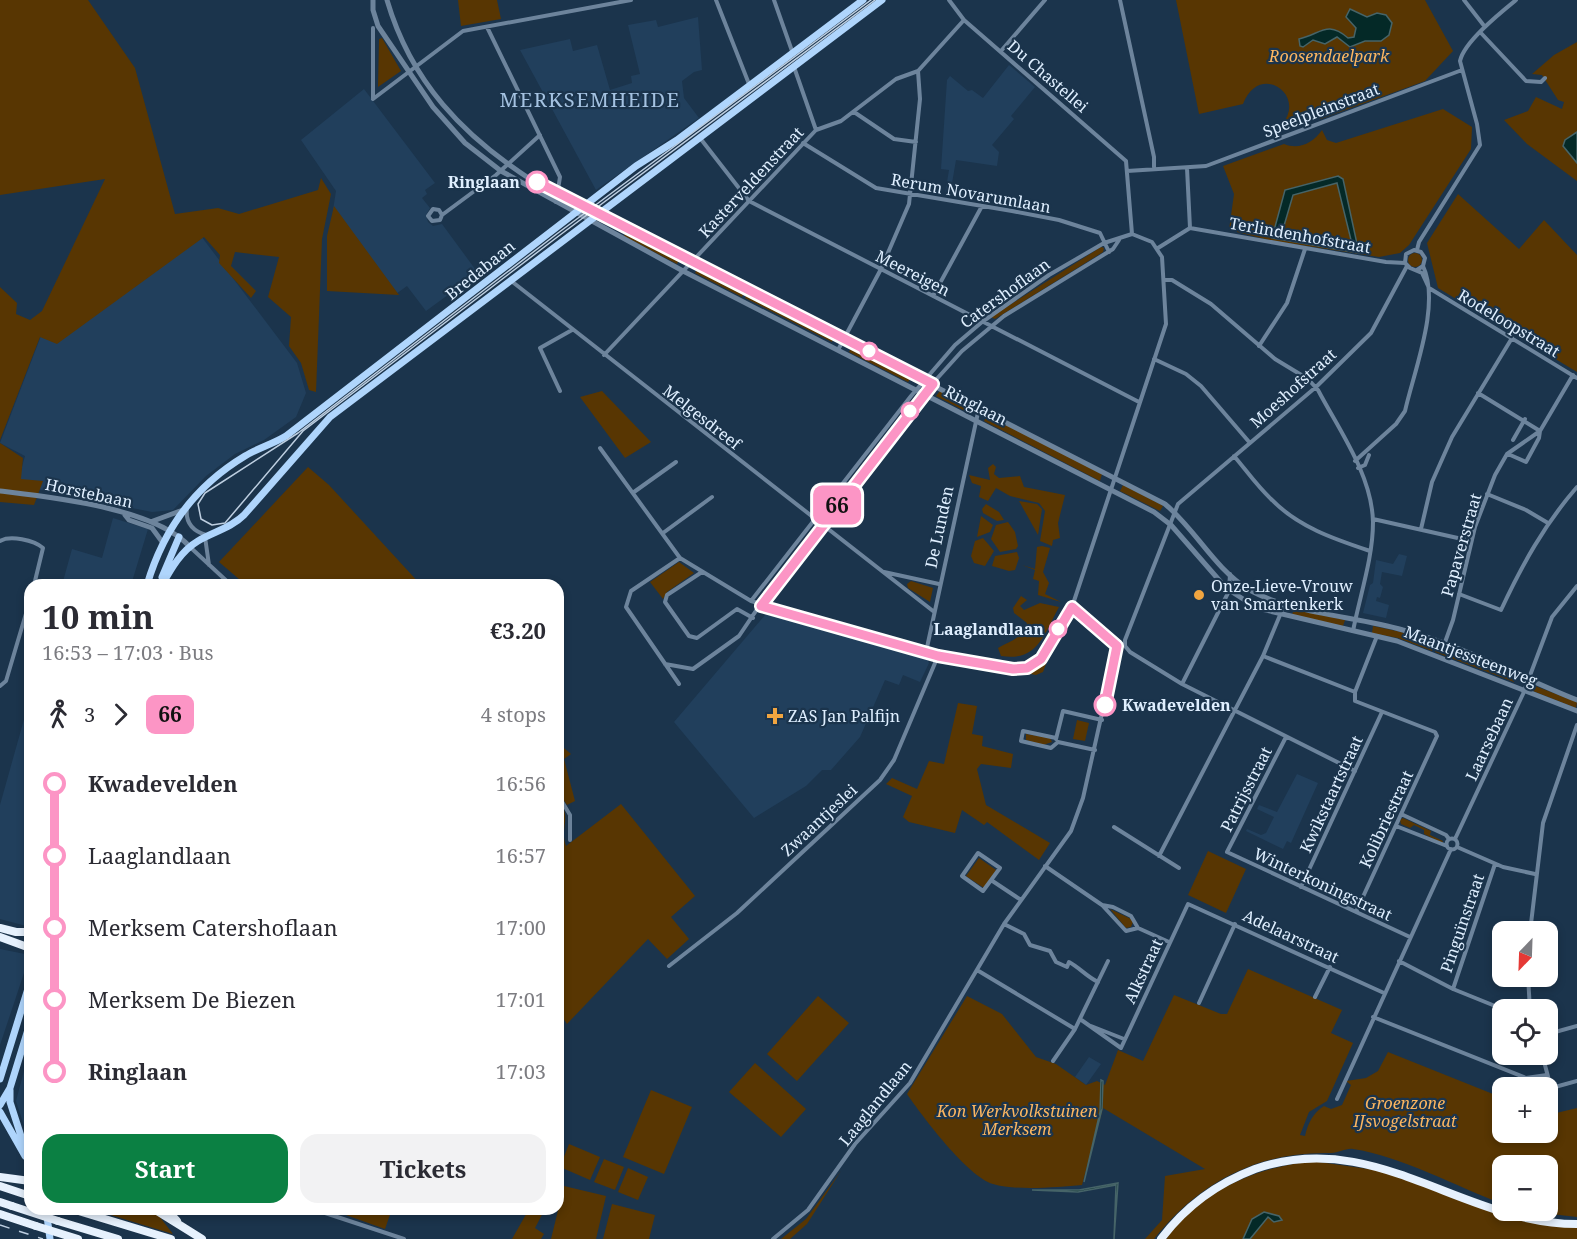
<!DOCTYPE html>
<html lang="en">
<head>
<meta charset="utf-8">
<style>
	:root { --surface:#fff; --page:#f2f2f3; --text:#2b2b33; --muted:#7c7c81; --accent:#0b8043 }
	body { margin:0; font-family:"Noto Serif",serif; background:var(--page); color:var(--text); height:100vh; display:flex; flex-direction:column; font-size:22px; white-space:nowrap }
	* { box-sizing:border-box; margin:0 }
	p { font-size:20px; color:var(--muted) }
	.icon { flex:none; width:33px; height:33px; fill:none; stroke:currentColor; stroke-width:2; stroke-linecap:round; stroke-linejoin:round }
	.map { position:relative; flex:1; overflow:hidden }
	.sheet { position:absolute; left:24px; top:579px; width:540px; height:636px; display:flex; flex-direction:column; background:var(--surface); border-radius:18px; box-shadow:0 3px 9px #0003 }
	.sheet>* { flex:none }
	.badge { padding:0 12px; border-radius:9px; font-size:21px; line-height:39px }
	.needle { width:39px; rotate:203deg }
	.controls { position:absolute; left:1492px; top:921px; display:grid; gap:12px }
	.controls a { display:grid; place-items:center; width:66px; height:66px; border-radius:12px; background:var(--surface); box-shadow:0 3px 9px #0003; font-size:30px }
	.map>.badge { position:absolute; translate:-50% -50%; box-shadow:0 0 0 3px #fff }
	.legs { display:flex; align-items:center; gap:9px; height:66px; padding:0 18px; font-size:20px }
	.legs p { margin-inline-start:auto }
	.headline { display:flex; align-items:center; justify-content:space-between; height:102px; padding:0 18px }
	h1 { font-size:33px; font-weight:700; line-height:45px }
	.cta { display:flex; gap:12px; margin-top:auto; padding:12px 18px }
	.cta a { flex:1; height:69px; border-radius:18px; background:var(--accent); color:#fff; font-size:24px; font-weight:700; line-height:69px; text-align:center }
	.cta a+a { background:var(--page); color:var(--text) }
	ul { padding:0 18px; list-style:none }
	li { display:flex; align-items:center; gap:21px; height:72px; font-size:22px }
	li i { display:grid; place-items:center; width:9px; height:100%; margin:0 8px; background:currentColor }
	li i::after { content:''; width:15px; height:15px; margin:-8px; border:4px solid; border-radius:50%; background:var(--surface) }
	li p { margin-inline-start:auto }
	li:first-child i { background:linear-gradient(#0000 50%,currentColor 0) }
	li:last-child i { background:linear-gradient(currentColor 50%,#0000 0) }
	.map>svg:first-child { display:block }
	.built { fill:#213f5c }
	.green { fill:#583602 }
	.water { fill:#042927; stroke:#466468; stroke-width:1.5; fill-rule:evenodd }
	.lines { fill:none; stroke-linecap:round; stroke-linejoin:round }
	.minor { stroke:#6d849c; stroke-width:4 }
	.tertiary { stroke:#6d849c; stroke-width:5 }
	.primary { stroke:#afd5fc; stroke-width:7 }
	.motorway { stroke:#e6f1fd; stroke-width:8 }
	.tram { stroke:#bdcee0; stroke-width:1.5 }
	.rail { stroke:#bdcee0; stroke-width:1.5; stroke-dasharray:10 10; stroke-linecap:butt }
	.motorway-bridge { stroke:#e6f1fd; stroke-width:8 }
	.line-1-casing { stroke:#fff; stroke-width:14 }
	.line-1 { stroke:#fc95c5; stroke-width:9 }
	.stop-1-dot { fill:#fff; stroke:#fc95c5; stroke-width:3 }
	.poi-dot { fill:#f1a540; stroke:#1b344c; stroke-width:2 }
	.labels { text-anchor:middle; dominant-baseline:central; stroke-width:4.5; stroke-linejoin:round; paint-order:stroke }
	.park-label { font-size:16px; font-style:italic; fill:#fcb660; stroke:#1b344c }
	.street-label { font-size:16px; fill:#dfefff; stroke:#1b344c }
	.stop-label { font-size:16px; font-weight:bold; fill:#dfefff; stroke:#1b344c; text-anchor:end }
	.poi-label { font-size:16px; fill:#dfefff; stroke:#1b344c; text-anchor:start }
	.quarter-label { font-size:20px; letter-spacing:1.5px; fill:#a4c2e1; stroke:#1b344c }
</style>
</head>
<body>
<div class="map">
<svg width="1577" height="1239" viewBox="0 0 1577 1239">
	<rect width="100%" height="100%" fill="#1b344c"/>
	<path class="built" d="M698,17L702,70L694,72L682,81L684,98L699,118L596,190L520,50L570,39L573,51L597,45L610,90L632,83L631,76L640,74L628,25L656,20L658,27Z
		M1009,65L1035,87L1011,116L1014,119L992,145L999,152L997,166L956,160L950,195L945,194L949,170L941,169L947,80L950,76L968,91L972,90L983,98Z
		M364,89L435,183L425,190L427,194L422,198L430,208L426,215L428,222L433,226L442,224L478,273L426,311L407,286L396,294L333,210L336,191L301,140Z
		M201,236L297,363L306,393L296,417L264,440L235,454L206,476L173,510L152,512L17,485L25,456L0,443L41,336Z
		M113,518L148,529L131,585H62L72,549L102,558Z
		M1399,554L1407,556L1402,576L1382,572L1380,584L1383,587L1380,598L1377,597L1376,601L1389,605L1386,618L1363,613L1370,585L1373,583L1376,560L1393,564Z
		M766,614L926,657L929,663L920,682L903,675L899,685L885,680L860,737L831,770H822L806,786L754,818L674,722Z
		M30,698V927L0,919V805Z
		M1297,774L1318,783L1291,843L1287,841L1283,849L1246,831L1247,829L1261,835L1266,833L1274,817L1257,809L1259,805L1277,812Z
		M0,949L30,955L0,1045Z
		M30,1048V1144L16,1101Z
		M1089,1057L1101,1064L1086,1085L1075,1077Z"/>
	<path class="green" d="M0,0H88L135,68L175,214L218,208L239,214L318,190L321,178L331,194L322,239L316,392L309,390L301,363L289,346L291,317L268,297L279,257L235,252L231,266L256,291L251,298L219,263L220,255L204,237L57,344L40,337L0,440V287L17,303L16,314L30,320L42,311L105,179L0,195Z
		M458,0H497L501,19L461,26Z
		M1176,0H1425L1453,51L1425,81L1321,119L1298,115L1283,123C1306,94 1259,62 1243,104L1199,114Z
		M382,38L401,71L378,87L379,39Z
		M1577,42V181L1527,144L1504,120L1528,111L1536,97L1562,109L1564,102L1558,100L1542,75L1532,74L1554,55Z
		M1443,109L1472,127L1471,149L1409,245L1400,253L1379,257L1269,240L1229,230L1234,194L1223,166L1284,144C1299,150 1313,143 1322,130L1327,140L1336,143Z
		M1458,194L1519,249L1544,220L1577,255V372L1438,288L1427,243Z
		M334,206L399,295L327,291V236Z
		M626,232L680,258L677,264L624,236Z
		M1101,247L1104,248L1103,252L995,319L991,317Z
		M1408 260a7 7 0 1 1 14 0a7 7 0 1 1-14 0Z
		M698,267L745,291L742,297L695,273Z
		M748,292L834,337L832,342L745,298Z
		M852,346L912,377L908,382L849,352Z
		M602,391L651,442L625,458L580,397Z
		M940,391L967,405L965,411L936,396Z
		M987,415L1102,474L1100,481L984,421Z
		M0,443L23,458L21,479L43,481L34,505L0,502Z
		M993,464L996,467L994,474L999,478L1020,476L1024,487L1065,495L1058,523L1060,538L1053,540L1052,546L1040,541L1045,511L1039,503L1010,496L996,488L988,501L979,497L981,486L972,483L969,475L990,480L988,468Z
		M308,467L329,485L421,585H283L279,582L274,585H246L219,562Z
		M1123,485L1160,504L1163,506L1160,511L1120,491Z
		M1019,501L1037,504L1042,509L1038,535Z
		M986,504L999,512L1004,520L997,521L983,513L982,509Z
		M981,516L993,525L990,532L977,537Z
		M1008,522L1015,532L1018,546L1016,549L1000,552L991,539L996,525Z
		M983,538L994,551L985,566L974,563L971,556L975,541Z
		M1042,546L1050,548L1043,572L1049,583L1045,594L1061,602L1038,595L1039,581L1033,579L1035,570L1022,565L1035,569L1037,547Z
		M1017,552L1019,558L1015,570L1009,571L992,566L995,556Z
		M679,562L694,573L667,592L663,599L650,582Z
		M911,581L933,588L930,602L908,588L907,584Z
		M1021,596L1027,600L1020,606L1024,610L1040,603L1059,607C1044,634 1038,662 1001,656L998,648C1010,641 1022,639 1027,623L1014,613L1013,608Z
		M1294,609L1345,620L1343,626L1292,615Z
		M1373,626L1401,632L1435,645L1432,651L1398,638L1372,633Z
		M1437,646L1510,673L1515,677L1514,682L1435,652Z
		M1049,656L1043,672L1036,675L1024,673L1037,667Z
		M1535,686L1577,702L1576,708L1533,691Z
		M958,703L977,706L972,734L983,736L982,746L1013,754L1011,768L981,764L977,769L986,805L1050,843L1039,860L987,822L984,825L962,810L955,833L909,822L903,817L912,796L886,784L892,778L917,789L929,761L944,764Z
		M1077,720L1089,723L1085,741L1073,739Z
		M1026,734L1050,738L1052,742L1043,745L1026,740Z
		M558,743L571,754L564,759L575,801L567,805L558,792Z
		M558,799C573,818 559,827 566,846L621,804L695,896L671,917L689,939L667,959L648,939L567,1024L558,1011Z
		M1403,818L1431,831L1430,835L1443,841L1442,843L1424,834V830L1414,825L1410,828L1401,824L1400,820Z
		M1208,851L1246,869L1226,913L1188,895Z
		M979,858L996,870L984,888L966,876Z
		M1110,909L1131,919L1133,922L1131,927L1126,928Z
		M1248,969L1342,1010L1331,1033L1353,1043L1327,1101L1309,1112L1300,1135L1305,1136C1308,1123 1313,1113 1324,1106L1331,1109L1342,1105L1351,1085L1346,1081L1366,1078L1378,1071L1388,1052L1503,1098V1132H1548V1115L1577,1108V1217L1524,1211L1548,1210V1166H1503V1204C1457,1187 1401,1156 1353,1149C1346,1148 1339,1153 1331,1153C1258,1151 1199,1182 1154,1239H1145L1162,1220L1165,1176L1205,1169L1103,1108L1082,1185C1058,1187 1017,1191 993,1184C968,1177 922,1116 907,1094L967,996L1002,1014L1036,1057L1056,1064L1086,1085L1097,1081L1105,1085L1118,1050L1143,1061L1174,995L1221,1014H1227Z
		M818,996L849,1023L797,1081L767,1054Z
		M755,1063L806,1109L781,1137L729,1092Z
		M651,1090L692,1107L664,1174L623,1157Z
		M569,1144L600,1157L590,1180L560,1167Z
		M604,1159L624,1167L615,1190L594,1182Z
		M1312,1161L1382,1171L1521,1220L1577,1227V1239H1166C1200,1191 1255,1168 1312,1161Z
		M628,1168L648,1177L638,1200L618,1192Z
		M841,1171L807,1224L790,1239H781L806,1219Z
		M564,1186L606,1196L596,1239H551Z
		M612,1204L655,1215L649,1239H603Z
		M91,1209H149L159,1216L173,1234Z
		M329,1209H392L385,1229Z
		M529,1209H545L535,1228L544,1234L541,1239H512Z"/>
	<path class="water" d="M1350,9L1367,17L1377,13L1386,15L1392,23L1389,35L1381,41H1365L1350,47L1337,37L1325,44L1313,40L1303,47L1300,46L1299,39C1321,34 1327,20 1348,38L1354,37L1356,28L1346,17Z
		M1577,132V163L1563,146L1565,140Z
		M1338,176L1343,179L1359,253L1272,238L1285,190ZM1337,183L1353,248L1281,236L1293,195Z
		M1101,1080L1103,1081L1102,1109L1084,1182L1100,1112Z
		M1118,1183L1114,1239L1116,1185L1078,1192L1032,1190H1079Z
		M1264,1212L1279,1216L1282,1220L1274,1222L1268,1217L1250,1239H1243L1252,1219Z"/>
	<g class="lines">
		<path class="minor" d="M716,0L749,84
			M774,0L792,51
			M949,0L964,20L1126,161L1132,234
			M1120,0L1154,157V167
			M1464,0L1485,27
			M487,27L560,177L556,202
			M1481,33L1526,81L1541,82L1545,78
			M1001,51L1045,0
			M794,67L816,130
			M918,71L964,20
			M373,98V28
			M373,99L463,31L631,0
			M854,112L894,139L916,142
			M700,138L749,201L1139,402
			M803,143L876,188L1012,211L1059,220L1100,233L1109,252
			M1187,168L1190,228
			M1127,171L1206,166L1462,70
			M442,215L439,210L433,209L428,216L432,221L440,220L442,215L496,175L540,135
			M1190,228L1386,262L1405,263
			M1158,248L1190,228
			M1417,250L1419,242L1480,145L1477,124L1460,61C1464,42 1500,13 1516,0
			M1417,270L1423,266L1425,258L1421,252L1414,250L1406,254L1405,263L1410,268L1422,273L1429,288L1577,378
			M510,280L933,611
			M1165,280H1172L1211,304L1275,359L1308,379L1318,390C1339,430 1372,475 1373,522C1373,558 1360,595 1353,631
			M933,296L982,206
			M1259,346L1287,303L1305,249
			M838,350L881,269L909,204L920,99L918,71
			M604,355L816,130L841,121L896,79L918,71
			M1154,359L1186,374L1201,386L1250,443
			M560,391L540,348L572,330
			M1478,393L1540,431
			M1513,440L1525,419
			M600,448L680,558L751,601L938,656L1013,669L1027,668L1041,659L1072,607L1166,324L1162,257L1152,242L1132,234
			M1508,454L1526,462L1539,438L1540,431
			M1234,456C1246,470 1257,486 1271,499C1298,527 1334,539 1370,551
			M1355,461L1396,424L1405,411C1414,371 1441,304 1423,266
			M1358,468L1365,465L1369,455
			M634,492L676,462
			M1487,494L1526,510L1548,523
			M187,508C185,523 193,531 206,535
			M1373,519L1471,541
			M1421,529L1432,482L1452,437L1512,338
			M663,533L712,497
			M205,537L209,565
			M0,541C10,535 34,540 43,548L34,585
			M190,547L231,585
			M702,572L667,595L665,602L689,636L697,638L737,609L753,618
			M884,572L939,584
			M1230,591L1246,587
			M1459,594L1501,610C1522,565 1544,525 1577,487
			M751,601L911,396L955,345L982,322L1049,275L1104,243L1132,234
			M1072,607L1117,646
			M1444,645L1453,620L1475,527L1495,475L1507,454L1540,431L1573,375
			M1125,646V640L1178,504L1316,387L1371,333L1407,266
			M1125,646L1130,652L1182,684L1355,771
			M926,652L979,408
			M1263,656L1355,692
			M665,664L693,669L739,636L770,590L924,393L962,351L1004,316L1113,249L1119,240
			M679,684L626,607L631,591L680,558
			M1182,684L1229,591L1230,574
			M0,686L6,681L30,600
			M1286,737L1227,852L1410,937
			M1056,738L1023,731L1021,741L1051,748L1058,742
			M1056,739L1063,711L1102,720
			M1058,742L1095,750
			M558,795L570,815V840
			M1401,814L1446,835L1449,839
			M1396,826L1447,846
			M1114,827L1179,868
			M1446.5 844a5.5 5.5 0 1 1 11 0a5.5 5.5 0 1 1-11 0Z
			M1455,839L1523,694L1552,617L1577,586
			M1457,847L1503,867L1535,874
			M978,853L1000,868L983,891L962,876Z
			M1159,856L1263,656L1285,603
			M1045,866L1102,905L1126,931L1138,928
			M991,880L1021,900
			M1301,887L1382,712
			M1102,905L1113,907L1131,916L1138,928L1169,942
			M1356,912L1437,736L1435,732L1355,701V692L1377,636
			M1004,924L1024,934L1030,945L1050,951L1056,962L1067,967L1069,962C1080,968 1086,976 1098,982
			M1530,932L1543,823L1577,725
			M1399,961L1453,989L1505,1010
			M669,966L737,913L880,780L894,760L938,656
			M977,970L1075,1029
			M1528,976L1530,1010
			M1453,989L1495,864
			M1315,997L1330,967
			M1199,1003L1235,924
			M1373,1017L1526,1078L1547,1075
			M1080,1019L1121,1048L1188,904L1384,993
			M1091,1026L1124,1039
			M1548,1034L1577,1026
			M1542,1054L1550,1084L1555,1087L1577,1081
			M1053,1061L1075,1029L1108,961
			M1337,1099L1451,849
			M313,1209L404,1239
			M773,1239L808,1210L855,1144L910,1083L1004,924L1071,831L1083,798L1117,646"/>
		<path class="tertiary" d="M373,0V10L378,26L433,107L465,143L501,171L683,271L1154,512L1171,525L1226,588L1257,608L1397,641L1577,711
			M387,0C411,82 463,136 533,181L1165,504C1196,530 1214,568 1248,589C1291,614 1355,616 1403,630C1463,646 1519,677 1577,700
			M0,491C50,497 156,508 190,547
			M125,515L129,520L152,528L163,543
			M153,521L183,510"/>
		<path class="primary" d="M162,577L179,537
			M147,585C163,530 195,486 245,456C258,448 273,444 286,436L636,166L677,140L863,0
			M162,585C171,569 181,551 198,541C213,532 231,528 244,515L330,417L882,0
			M0,1079L30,982
			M10,1090V1102L30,1164
			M0,1105L10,1088L30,1023
			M0,1112L25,1156
			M46,1209L50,1239"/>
		<path class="motorway" d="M0,928L16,932H30
			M0,937L30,948
			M0,1177L30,1181
			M0,1186L30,1196
			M0,1202L12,1206
			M72,1209L171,1239
			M154,1209L202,1239
			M166,1209L177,1221
			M0,1214L36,1226
			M58,1221L118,1239
			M1161,1239C1185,1207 1218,1183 1255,1169C1375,1127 1462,1224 1577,1224"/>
		<path class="tram" d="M871,0L558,233L298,433L205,493L198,504L201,519L212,525L225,523L303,431L560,235L875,0"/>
		<path class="rail" d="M0,1225L43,1239"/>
		<path class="motorway-bridge" d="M12,1206L58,1221
			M36,1226L78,1239"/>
	</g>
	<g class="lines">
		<g class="line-1-casing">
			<path id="line-1" d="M537,182L933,384L761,606L938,656L1013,669L1027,668L1041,659L1072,607L1117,646L1105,705"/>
		</g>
		<use href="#line-1" class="line-1"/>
	</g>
	<g class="stop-1-dot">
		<circle cx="537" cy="182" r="10"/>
		<circle cx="869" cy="351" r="8"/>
		<circle cx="910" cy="411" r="8"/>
		<circle cx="1058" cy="629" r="8"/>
		<circle cx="1105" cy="705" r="10"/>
	</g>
	<g class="poi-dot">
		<circle cx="1199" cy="595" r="6"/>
		<path d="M772 707h6v6h6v6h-6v6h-6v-6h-6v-6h6z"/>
	</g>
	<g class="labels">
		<g class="park-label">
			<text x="1329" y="56">Roosendaelpark</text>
			<text x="1405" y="1103">Groenzone<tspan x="1405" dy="18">IJsvogelstraat</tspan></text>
			<text x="1017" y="1111">Kon Werkvolkstuinen<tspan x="1017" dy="18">Merksem</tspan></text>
		</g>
		<g class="street-label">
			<text transform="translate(1048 76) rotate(41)">Du Chastellei</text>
			<text transform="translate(1321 110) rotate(-21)">Speelpleinstraat</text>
			<text transform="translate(751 182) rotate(-47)">Kasterveldenstraat</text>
			<text transform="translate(971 193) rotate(10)">Rerum Novarumlaan</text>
			<text transform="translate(1300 235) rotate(10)">Terlindenhofstraat</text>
			<text transform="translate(480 270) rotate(-39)">Bredabaan</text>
			<text transform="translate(913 273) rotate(27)">Meereigen</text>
			<text transform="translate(1005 293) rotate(-36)">Catershoflaan</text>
			<text transform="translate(1509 323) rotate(31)">Rodeloopstraat</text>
			<text transform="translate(1293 388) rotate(-42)">Moeshofstraat</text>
			<text transform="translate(976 405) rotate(27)">Ringlaan</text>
			<text transform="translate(702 417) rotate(38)">Melgesdreef</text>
			<text transform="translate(89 493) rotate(12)">Horstebaan</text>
			<text transform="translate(939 527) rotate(-78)">De Lunden</text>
			<text transform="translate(1461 545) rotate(-74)">Papaverstraat</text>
			<text transform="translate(1471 656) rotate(21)">Maantjessteenweg</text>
			<text transform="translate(1489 739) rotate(-65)">Laarsebaan</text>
			<text transform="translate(1246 789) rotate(-63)">Patrijsstraat</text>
			<text transform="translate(1331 794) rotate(-65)">Kwikstaartstraat</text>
			<text transform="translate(1386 819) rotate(-65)">Kolibriestraat</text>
			<text transform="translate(819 820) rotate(-43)">Zwaantjeslei</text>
			<text transform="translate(1323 884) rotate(25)">Winterkoningstraat</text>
			<text transform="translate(1462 923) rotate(-71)">Pinguïnstraat</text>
			<text transform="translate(1291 936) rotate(25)">Adelaarstraat</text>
			<text transform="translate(1143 971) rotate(-65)">Alkstraat</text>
			<text transform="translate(875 1103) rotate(-51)">Laaglandlaan</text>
		</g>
		<g class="stop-label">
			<text x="520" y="182">Ringlaan</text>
			<text x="1044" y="629">Laaglandlaan</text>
			<text x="1122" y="705" text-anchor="start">Kwadevelden</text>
		</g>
		<g class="poi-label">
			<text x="1211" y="586">Onze-Lieve-Vrouw<tspan x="1211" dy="18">van Smartenkerk</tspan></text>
			<text x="788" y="716">ZAS Jan Palfijn</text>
		</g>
		<g class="quarter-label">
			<text x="590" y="99">MERKSEMHEIDE</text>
		</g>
	</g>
</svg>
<div class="controls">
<a><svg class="needle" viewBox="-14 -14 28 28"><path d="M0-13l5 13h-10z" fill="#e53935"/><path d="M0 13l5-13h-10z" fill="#7c7c81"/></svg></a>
<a><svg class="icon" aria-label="locate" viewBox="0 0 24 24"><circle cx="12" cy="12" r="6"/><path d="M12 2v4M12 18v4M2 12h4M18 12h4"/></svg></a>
<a>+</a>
<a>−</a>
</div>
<b class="badge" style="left:837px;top:505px;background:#fc95c5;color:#111">66</b>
<section class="sheet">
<div class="headline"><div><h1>10 min</h1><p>16:53 – 17:03 · Bus</p></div><b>€3.20</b></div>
<div class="legs"><svg class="icon" aria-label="walk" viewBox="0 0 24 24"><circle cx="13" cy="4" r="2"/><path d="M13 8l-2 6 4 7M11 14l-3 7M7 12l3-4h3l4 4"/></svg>3<svg class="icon" aria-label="forward" viewBox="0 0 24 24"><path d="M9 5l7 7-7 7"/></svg><b class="badge" style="background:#fc95c5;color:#111">66</b><p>4 stops</p></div>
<ul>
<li><i style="color:#fc95c5"></i><b>Kwadevelden</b><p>16:56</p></li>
<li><i style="color:#fc95c5"></i><span>Laaglandlaan</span><p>16:57</p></li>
<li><i style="color:#fc95c5"></i><span>Merksem Catershoflaan</span><p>17:00</p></li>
<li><i style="color:#fc95c5"></i><span>Merksem De Biezen</span><p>17:01</p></li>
<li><i style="color:#fc95c5"></i><b>Ringlaan</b><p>17:03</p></li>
</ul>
<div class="cta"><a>Start</a><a>Tickets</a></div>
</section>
</div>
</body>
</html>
